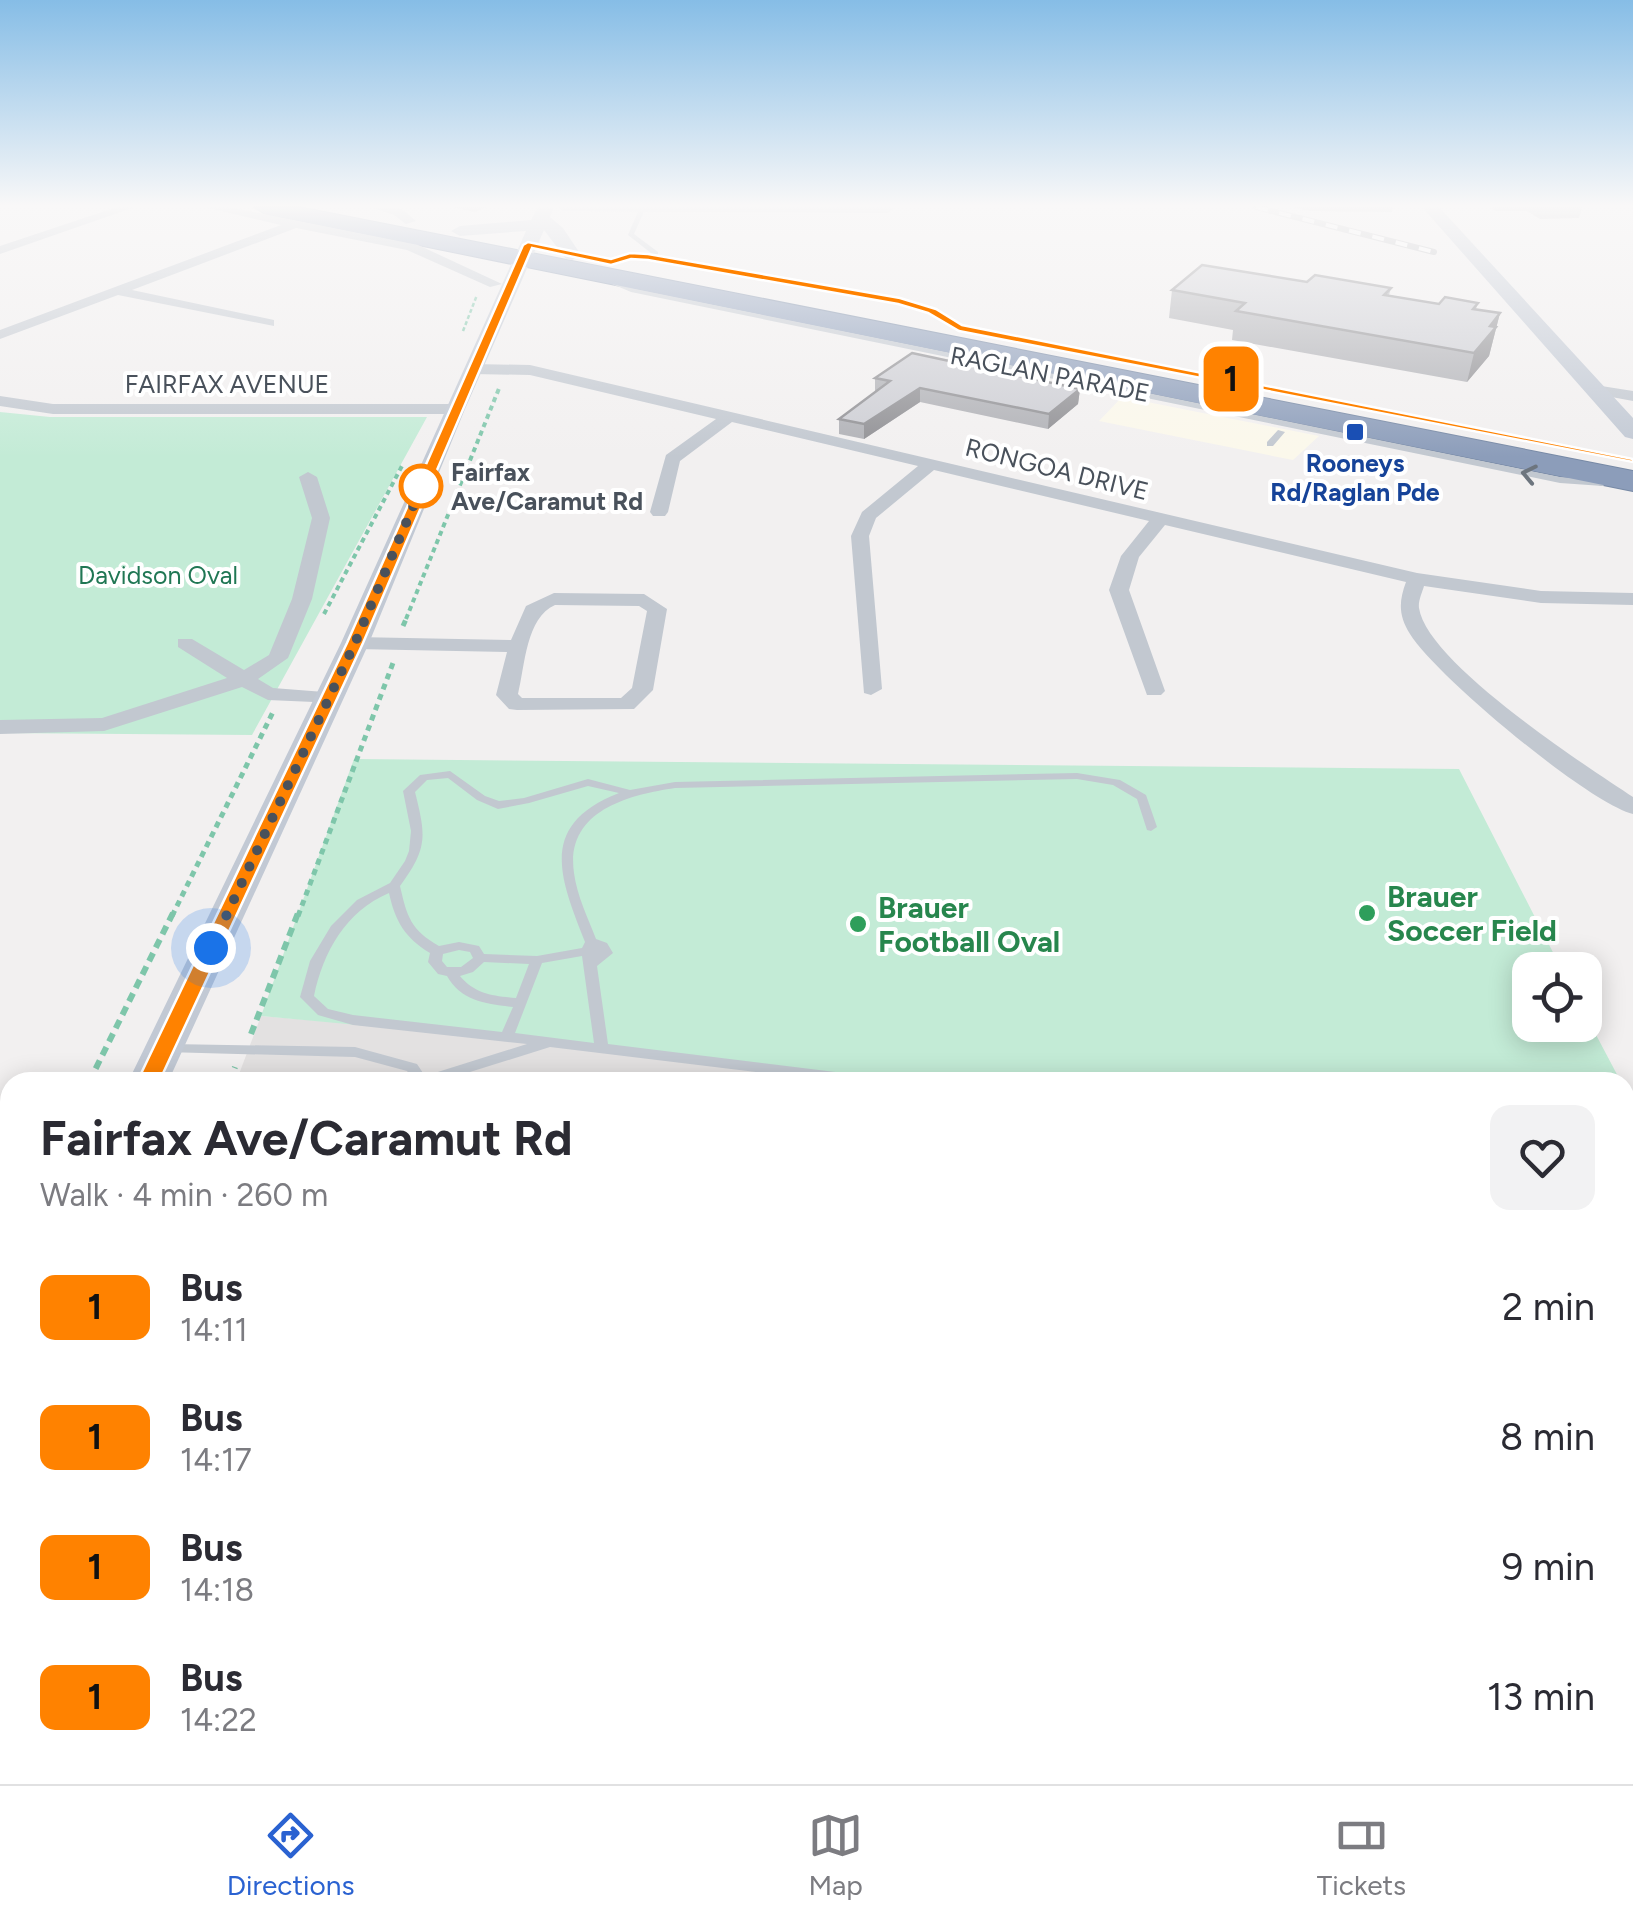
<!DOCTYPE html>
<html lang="en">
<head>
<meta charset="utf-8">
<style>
	:root { --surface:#fff; --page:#f2f2f3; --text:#2b2b33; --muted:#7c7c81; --line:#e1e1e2; --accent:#2a62d1 }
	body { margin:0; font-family:Figtree,sans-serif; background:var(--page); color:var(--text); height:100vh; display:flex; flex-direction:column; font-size:38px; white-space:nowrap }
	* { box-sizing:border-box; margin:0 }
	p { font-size:32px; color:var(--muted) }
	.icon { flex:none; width:55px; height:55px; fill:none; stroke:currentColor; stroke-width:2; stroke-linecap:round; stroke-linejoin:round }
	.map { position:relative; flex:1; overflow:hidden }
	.side { position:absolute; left:0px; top:1072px; width:1635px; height:712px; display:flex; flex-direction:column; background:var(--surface); border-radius:30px 30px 0 0; box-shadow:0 5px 25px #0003 }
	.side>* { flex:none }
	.badge { padding:0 20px; border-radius:15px; font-size:35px; line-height:65px }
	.buttons { position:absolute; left:1512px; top:952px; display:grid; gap:20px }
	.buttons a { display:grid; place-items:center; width:90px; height:90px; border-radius:20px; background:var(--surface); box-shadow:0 5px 25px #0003; font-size:50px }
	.you { position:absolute; width:50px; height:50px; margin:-25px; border:8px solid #fff; border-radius:50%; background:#1a73e8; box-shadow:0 0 0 15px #1a73e833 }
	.map>.badge { position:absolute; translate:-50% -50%; box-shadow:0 0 0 5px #fff }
	.round { display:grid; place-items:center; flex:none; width:105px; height:105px; border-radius:20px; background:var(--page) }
	.summary { display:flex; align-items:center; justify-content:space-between; height:170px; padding:0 40px }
	h1 { font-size:48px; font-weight:700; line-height:75px }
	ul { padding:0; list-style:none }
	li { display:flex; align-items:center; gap:30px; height:130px; padding:0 40px }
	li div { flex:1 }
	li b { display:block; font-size:38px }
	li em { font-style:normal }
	li .badge { min-width:110px; font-weight:700; text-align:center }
	.tabs { display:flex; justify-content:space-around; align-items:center; height:140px; border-top:2px solid var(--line); background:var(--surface); font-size:28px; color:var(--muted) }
	.tabs a { display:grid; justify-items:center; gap:5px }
	.tabs .current { color:var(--accent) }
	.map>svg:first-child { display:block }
	.commercial { fill:#fbf8eb }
	.education { fill:#e3e1e1 }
	.green { fill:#c3ebd6 }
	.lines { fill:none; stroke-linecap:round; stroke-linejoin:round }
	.highway-casing { stroke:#7789a5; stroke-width:2 }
	.path-far4 { stroke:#7ec6aa; stroke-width:2.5; stroke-dasharray:4 2.5; stroke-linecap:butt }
	.path-far3 { stroke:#7ec6aa; stroke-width:4; stroke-dasharray:5 4; stroke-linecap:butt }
	.path-far2 { stroke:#7ec6aa; stroke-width:5; stroke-dasharray:6 5; stroke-linecap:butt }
	.path-far1 { stroke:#7ec6aa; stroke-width:6; stroke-dasharray:9 6; stroke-linecap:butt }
	.path { stroke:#7ec6aa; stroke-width:8; stroke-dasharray:11 8; stroke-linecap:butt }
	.lane { fill:#c2c8d0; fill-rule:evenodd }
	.street { fill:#c2c8d0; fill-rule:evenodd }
	.secondary { fill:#c2c9d4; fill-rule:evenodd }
	.highway { fill:#8c9dba; fill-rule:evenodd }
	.rail-casing { stroke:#b2b4b9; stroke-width:6 }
	.rail { stroke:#fff; stroke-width:4; stroke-dasharray:12; stroke-linecap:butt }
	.wall { fill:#b0b1b6 }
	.shaded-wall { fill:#909094 }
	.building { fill:#cdced4; stroke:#909094; stroke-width:2.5 }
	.oneway { stroke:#6d757e }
	.line { fill:#ff8200; stroke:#fff; stroke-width:2.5 }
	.walk { stroke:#49515b; stroke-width:10; stroke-dasharray:0 18 }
	.transit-dot { fill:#1a4fb4; stroke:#fff; stroke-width:4 }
	.stop-dot { fill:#fff; stroke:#ff8200; stroke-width:5 }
	.leisure-dot { fill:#2e9e5b; stroke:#fff; stroke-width:4 }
	.labels { text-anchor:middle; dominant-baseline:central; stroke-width:8; stroke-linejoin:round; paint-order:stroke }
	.far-street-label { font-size:25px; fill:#49515b; stroke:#fff }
	.far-transit-label { font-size:25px; font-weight:bold; fill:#164399; stroke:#fff }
	.far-stop-label { font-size:25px; font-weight:bold; fill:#49515b; stroke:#fff; text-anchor:start }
	.far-park-label { font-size:25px; fill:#207754; stroke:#fff }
	.leisure-label { font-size:30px; font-weight:bold; fill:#27864d; stroke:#fff; text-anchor:start }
</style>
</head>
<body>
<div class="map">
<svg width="1633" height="1784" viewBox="0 0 1633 1784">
	<rect width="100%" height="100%" fill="#f2f0f0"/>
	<path class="commercial" d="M1122,397L1319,436L1293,460L1099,421Z"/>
	<path class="education" d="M261,1016L491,1035L874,1082H236Z
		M1625,1165L1633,1169V1784H0V1707L10,1680V1775H1625Z"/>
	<path class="green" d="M0,412L50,417H427L252,735L0,733Z
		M354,759L1459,769L1562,970H1530V1025H1585V1014L1621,1082H863L602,1048L261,1016Z"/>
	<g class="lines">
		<g class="highway-casing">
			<path id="highway" d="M254,207H299L1633,471V491L265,214Z"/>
		</g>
		<path class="path-far4" d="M463,331L477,295"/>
		<path class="path-far3" d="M324,614L403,464
			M406,619L500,386"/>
		<path class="path-far2" d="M403,626L407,617
			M172,916L273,712
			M298,916L393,663"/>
		<path class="path-far1" d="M251,1034L298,913
			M89,1082L173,913
			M229,1082L235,1067
			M0,1256L10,1236"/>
		<path class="path" d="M0,1637L10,1613"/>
		<path class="lane" d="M640,207H646L634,234L658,252V254L655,256L900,299L934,310L963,327L956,329L930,312L899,303L648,259L630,258L609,263V261L630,254L647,255L651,253L628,235Z
			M600,275L633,288L1560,477L1603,480L1607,483L1603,486L1560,483L631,292L598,278L597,277Z
			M1278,430L1285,432L1273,446H1267V442Z
			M450,771L485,796L499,801L524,798L588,779L630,790L675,782L1077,773L1120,780L1146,795L1157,827L1151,831L1147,830L1137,799L1113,785L1077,779L675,788C628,795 565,811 574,873C577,896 588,918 596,939L607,943L613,953L597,966L608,1044L876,1077L881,1078L883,1082H839L550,1047L438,1082H415L407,1071L355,1057L165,1052L163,1049L165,1046L170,1044L355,1047L417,1064L425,1076L527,1044L353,1025L318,1015L300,997L310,961L331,926L357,900L390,883L405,861L409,851L411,831L403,791L420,775ZM448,778L477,800L498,809L529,803L588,786L619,793C537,825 560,878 585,942L582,948L537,956L484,954L479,946L459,942L439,946C411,930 407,917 400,886C428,848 426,836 415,792L427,780ZM389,893C395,921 405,938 430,953L428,962L438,974L447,976C461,1001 486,1004 513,1007L502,1032L353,1015L328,1009L314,996C323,952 346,911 389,893ZM459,950L470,952L473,958L461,967H447L442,961L443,954ZM582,956L594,1043L515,1033L542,963ZM484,962L529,964L516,998C493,996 475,994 460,976L473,972Z
			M10,1728V1767L7,1773L0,1776V1737L3,1731Z
			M283,1775H303L301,1784H281Z
			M1577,1775H1597L1600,1784H1580Z"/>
		<path class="street" d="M117,207H135L0,254V246Z
			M204,207H228L416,244L502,284L490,287L407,250L296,228L132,290L274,320V326L118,295L0,339V330L281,225Z
			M370,207L402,209L416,221L406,224L394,215Z
			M557,207H893L894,209L888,213L563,211Z
			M530,365L1417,573L1541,591L1633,593V605L1541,603L1424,586C1422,593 1418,601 1419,608C1427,663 1586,766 1633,797V814C1588,803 1435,675 1410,634C1398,615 1399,601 1406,582L1165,525L1139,557L1129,590L1165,691L1161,695H1147L1109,590L1121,556L1149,521L934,470L876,518L869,536L882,689L871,695L864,693L851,536L862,512L918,466L732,422L680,461L668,512L665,516H653L650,512L666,455L716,419L530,375L473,374L465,369L473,364Z
			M1595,385L1633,391V401L1590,393L1587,390Z
			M0,396L53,404H454L462,409L454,414H53L0,406Z
			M308,472L317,477L330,518L312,599L288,658L258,679L273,688L337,693L340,698L337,703L268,700L242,687L104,731L0,734V720L102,718L227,678L178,647V639H192L244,670L269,655L292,599L312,518L299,477Z
			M554,593L644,594L667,609L653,690L634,709L517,710L509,709L496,695L507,652L355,649L345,643L355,637L511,640L526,606ZM555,605L639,606L647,611L632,688L621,698H522L518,694C525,665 526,618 555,605Z"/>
		<path class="secondary" d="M538,207H554L550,217L563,228L581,255L572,260L566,259L544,230L465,409L369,643L168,1082H128L341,643L526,231L460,236L451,231L460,226L531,220Z
			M1422,207H1439L1633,418V439L1625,437Z
			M10,1351V1409L0,1412V1354Z"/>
		<use href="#highway" class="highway"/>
		<g class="rail-casing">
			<path id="rail" d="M1256,207L1434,252"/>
		</g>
		<use href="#rail" class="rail"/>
	</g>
	<path class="wall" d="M451,207H487L475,212Z
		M1291,207H1393L1392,212L1310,211Z
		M1491,207H1582L1579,218L1540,219L1527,211H1495Z
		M1307,282L1391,288L1389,295L1439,304L1478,303L1476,309L1500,313L1489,356L1467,382L1232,340L1233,330L1169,318L1172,290Z
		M875,378L1080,389L1078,404L1048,429L920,402L864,439L839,434V419L875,392Z
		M1625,1141H1633V1560L1625,1550Z
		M1331,1775H1529L1524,1784H1334Z"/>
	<path class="shaded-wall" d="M1500,313L1489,356L1467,382L1474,353L1490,326Z
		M920,388V402L864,439V424Z
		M1080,389L1078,404L1048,429L1049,414Z
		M1633,1502V1514L1625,1529V1505Z
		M205,1775H234L232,1784H203Z"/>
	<path class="building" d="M1202,265L1307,282L1315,275L1391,288L1384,295L1439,304L1445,297L1478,303L1473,309L1500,313L1490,326L1496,327L1474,353L1236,311L1245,303L1172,290Z
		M912,353L1080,389L1049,414L920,388L864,424L839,419L890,381L875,378Z
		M1625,1141H1633V1502L1625,1505Z
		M10,1739V1775H205L203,1784H0V1767Z"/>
	<defs><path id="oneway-chevron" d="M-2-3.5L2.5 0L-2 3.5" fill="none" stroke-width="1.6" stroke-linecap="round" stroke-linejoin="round" transform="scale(2.5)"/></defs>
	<use class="oneway" href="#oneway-chevron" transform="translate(1529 474) rotate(-168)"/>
	<linearGradient id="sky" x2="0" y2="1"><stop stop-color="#86bde6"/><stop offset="0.45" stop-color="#f9f8f8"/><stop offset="1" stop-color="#f9f8f8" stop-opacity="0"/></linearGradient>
	<rect width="1633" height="457" fill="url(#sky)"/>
	<path class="line" d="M528,242L611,259L630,253L648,254L900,298L936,309L962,325L1633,459V462L959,331L928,313L898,304L648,260L631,259L611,265L532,248L363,643L159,1082L148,1090L140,1088L137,1082L347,643L523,245Z"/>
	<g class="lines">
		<path class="walk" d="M211,948L355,643L426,476L421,486"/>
	</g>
	<rect class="transit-dot" x="1345" y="422" width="20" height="20" rx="5"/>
	<circle class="stop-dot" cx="421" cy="486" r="20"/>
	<g class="leisure-dot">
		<circle cx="1367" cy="913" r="10"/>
		<circle cx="858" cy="924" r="10"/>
	</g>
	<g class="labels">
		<g class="far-street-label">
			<text transform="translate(1050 374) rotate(11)">RAGLAN PARADE</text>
			<text x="227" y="384">FAIRFAX AVENUE</text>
			<text transform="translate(1057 469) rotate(14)">RONGOA DRIVE</text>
		</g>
		<g class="far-transit-label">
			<text x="1355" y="463">Rooneys<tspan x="1355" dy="29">Rd/Raglan Pde</tspan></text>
		</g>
		<g class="far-stop-label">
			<text x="451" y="472">Fairfax<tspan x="451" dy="29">Ave/Caramut Rd</tspan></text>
		</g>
		<g class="far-park-label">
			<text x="158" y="575">Davidson Oval</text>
		</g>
		<g class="leisure-label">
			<text x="1387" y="896">Brauer<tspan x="1387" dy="34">Soccer Field</tspan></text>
			<text x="878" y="907">Brauer<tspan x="878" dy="34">Football Oval</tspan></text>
		</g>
	</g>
</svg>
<div class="buttons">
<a><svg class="icon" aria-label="locate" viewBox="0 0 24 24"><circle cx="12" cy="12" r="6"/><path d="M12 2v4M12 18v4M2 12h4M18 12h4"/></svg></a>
</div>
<div class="you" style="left:211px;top:948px"></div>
<b class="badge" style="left:1231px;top:379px;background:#ff8200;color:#111">1</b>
<section class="side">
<div class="summary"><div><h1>Fairfax Ave/Caramut Rd</h1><p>Walk · 4 min · 260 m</p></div><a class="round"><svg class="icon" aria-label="heart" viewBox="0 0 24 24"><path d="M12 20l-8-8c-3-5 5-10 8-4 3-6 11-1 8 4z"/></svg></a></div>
<ul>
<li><span class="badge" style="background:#ff8200;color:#111">1</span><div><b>Bus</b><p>14:11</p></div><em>2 min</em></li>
<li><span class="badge" style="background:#ff8200;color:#111">1</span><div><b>Bus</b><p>14:17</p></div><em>8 min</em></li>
<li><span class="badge" style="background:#ff8200;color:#111">1</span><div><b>Bus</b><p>14:18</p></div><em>9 min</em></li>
<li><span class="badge" style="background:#ff8200;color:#111">1</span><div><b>Bus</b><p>14:22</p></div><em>13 min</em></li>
</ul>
</section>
</div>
<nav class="tabs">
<a class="current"><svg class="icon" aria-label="directions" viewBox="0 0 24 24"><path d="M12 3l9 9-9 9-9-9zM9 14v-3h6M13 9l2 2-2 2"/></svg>Directions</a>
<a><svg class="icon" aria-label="map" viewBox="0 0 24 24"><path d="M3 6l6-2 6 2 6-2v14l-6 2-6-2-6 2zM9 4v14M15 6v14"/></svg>Map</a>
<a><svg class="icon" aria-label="tickets" viewBox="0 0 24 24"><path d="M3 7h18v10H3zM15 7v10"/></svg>Tickets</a>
</nav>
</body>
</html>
